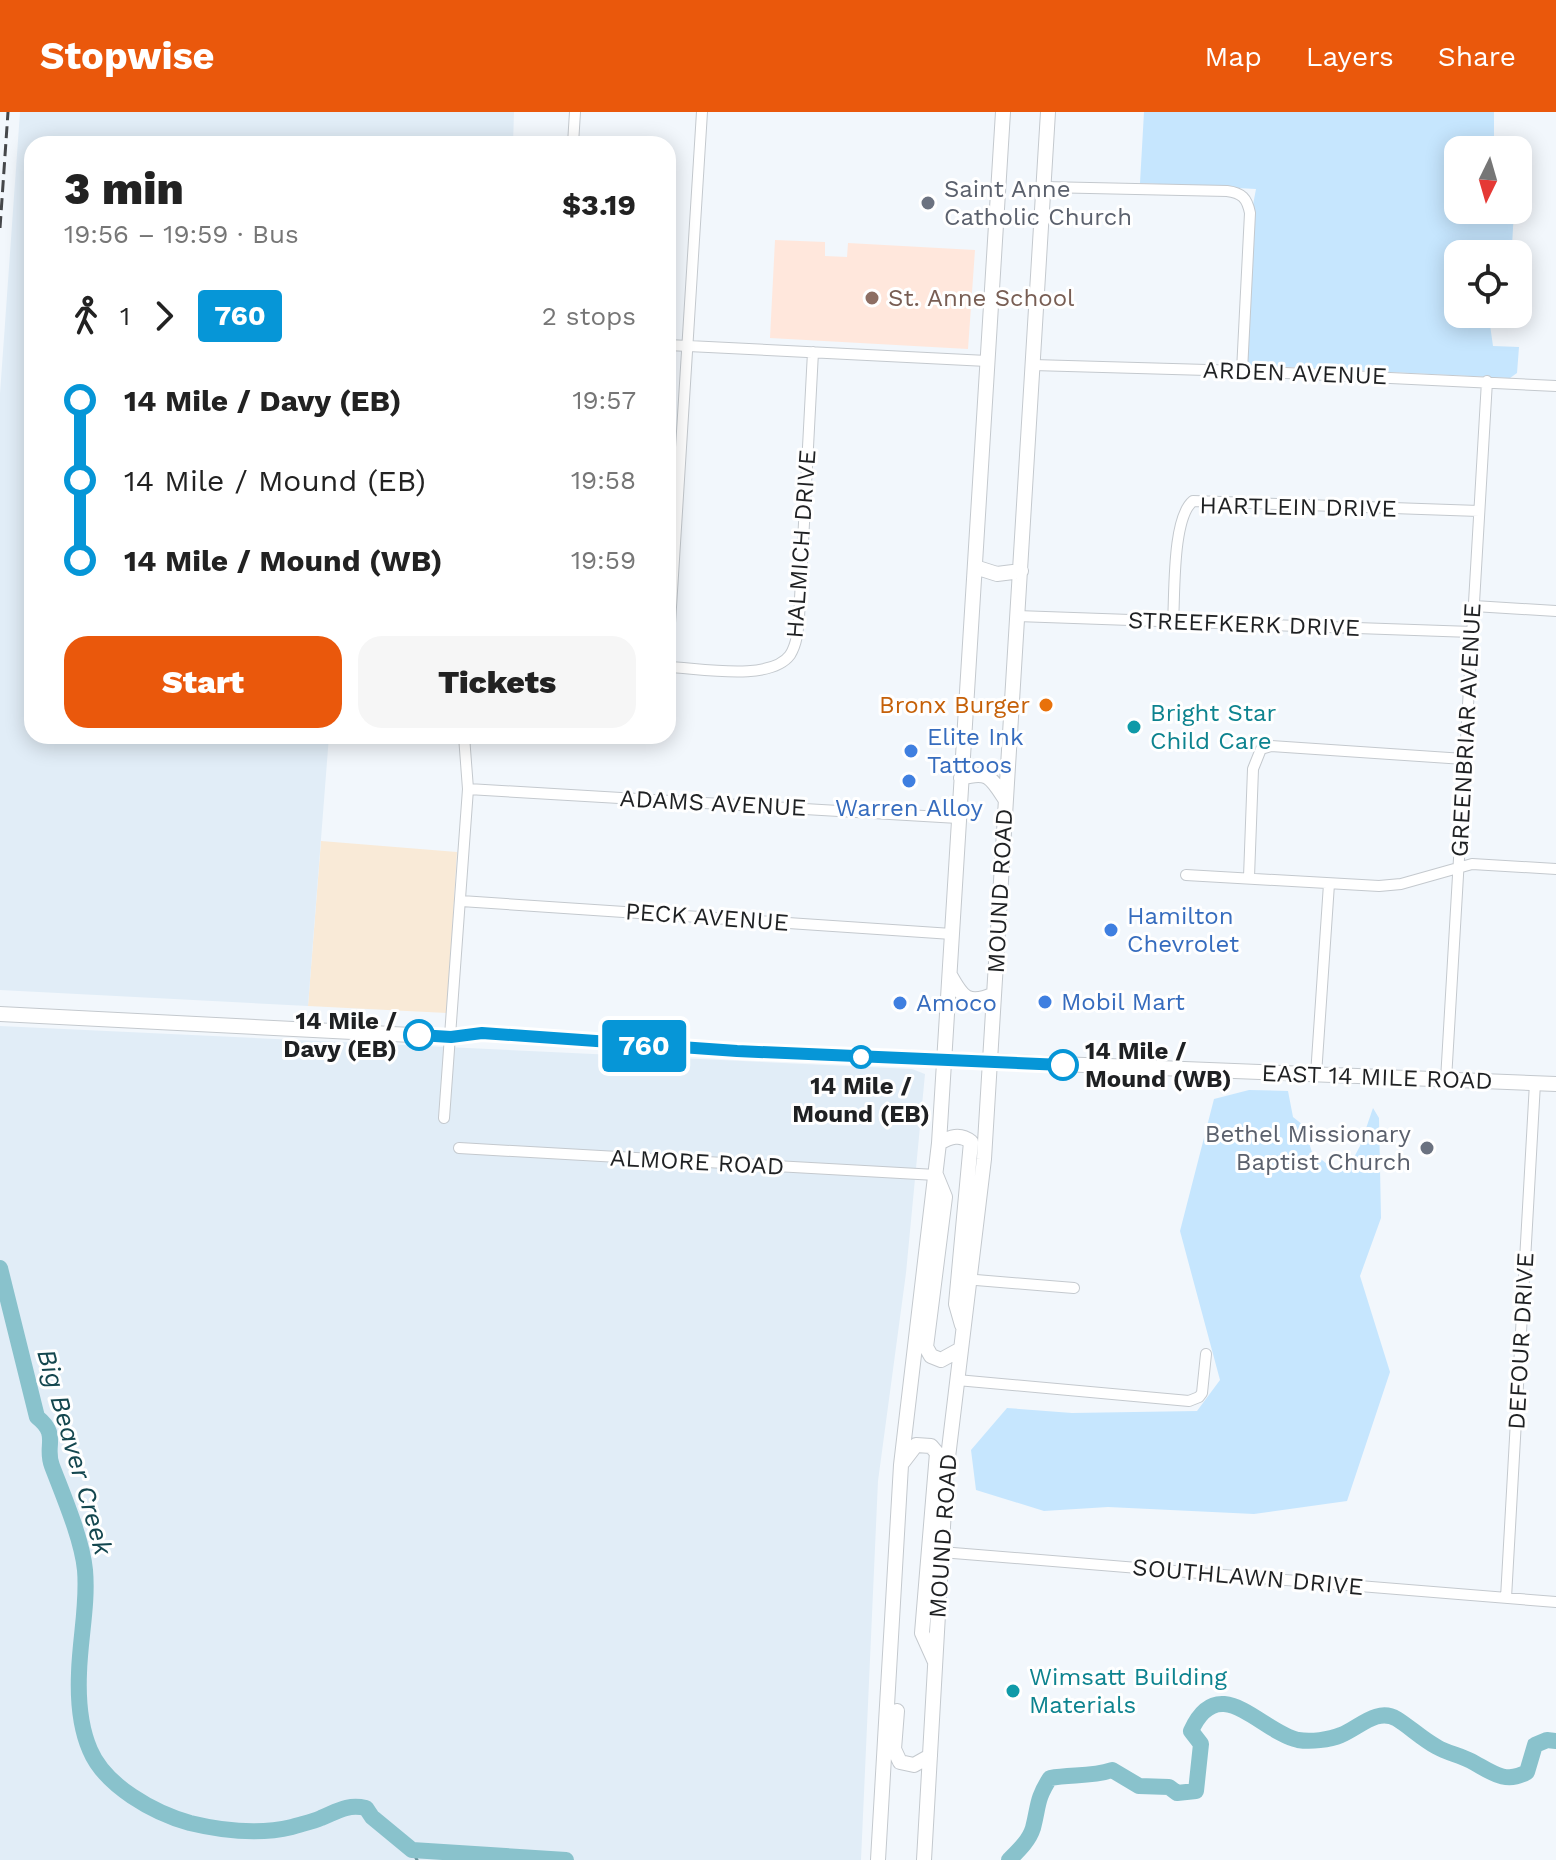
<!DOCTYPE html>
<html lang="en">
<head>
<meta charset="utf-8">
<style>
	:root { --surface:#fff; --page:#f6f6f6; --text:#222; --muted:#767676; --accent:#ea580c }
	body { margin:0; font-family:"Work Sans",sans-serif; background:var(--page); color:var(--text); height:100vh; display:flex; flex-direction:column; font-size:30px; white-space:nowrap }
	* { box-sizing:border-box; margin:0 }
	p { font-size:26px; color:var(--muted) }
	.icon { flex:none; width:44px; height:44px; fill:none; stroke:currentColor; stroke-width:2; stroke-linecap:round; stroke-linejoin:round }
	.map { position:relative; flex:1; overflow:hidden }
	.details { position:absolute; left:24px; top:24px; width:652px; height:608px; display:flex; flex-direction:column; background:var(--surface); border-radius:24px; box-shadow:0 4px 20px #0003 }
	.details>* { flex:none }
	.badge { padding:0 16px; border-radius:6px; font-size:28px; line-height:52px }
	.needle { width:52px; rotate:185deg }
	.buttons { position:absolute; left:1444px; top:24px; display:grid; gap:16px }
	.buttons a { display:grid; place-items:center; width:88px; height:88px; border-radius:16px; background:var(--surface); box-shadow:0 4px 20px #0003; font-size:40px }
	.map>.badge { position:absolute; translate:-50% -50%; box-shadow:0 0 0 4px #fff }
	.legs { display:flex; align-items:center; gap:12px; height:88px; padding:0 40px; font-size:26px }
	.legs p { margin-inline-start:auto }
	.overview { display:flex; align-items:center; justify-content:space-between; height:136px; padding:0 40px }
	h1 { font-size:44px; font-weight:800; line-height:60px }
	.cta { display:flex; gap:16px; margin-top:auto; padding:16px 40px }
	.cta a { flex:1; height:92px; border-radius:24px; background:var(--accent); color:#fff; font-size:32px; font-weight:800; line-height:92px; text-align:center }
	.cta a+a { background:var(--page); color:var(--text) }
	ul { padding:0 40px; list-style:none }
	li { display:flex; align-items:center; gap:28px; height:80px; font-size:30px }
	li i { display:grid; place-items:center; width:12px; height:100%; margin:0 10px; background:currentColor }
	li i::after { content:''; width:20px; height:20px; margin:-10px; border:6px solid; border-radius:50%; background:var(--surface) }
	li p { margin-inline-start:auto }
	li:first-child i { background:linear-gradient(#0000 50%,currentColor 0) }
	li:last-child i { background:linear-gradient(currentColor 50%,#0000 0) }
	header { display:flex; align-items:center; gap:48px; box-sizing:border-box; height:112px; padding:0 40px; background:var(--accent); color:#fff }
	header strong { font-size:38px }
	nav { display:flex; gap:44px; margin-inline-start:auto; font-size:28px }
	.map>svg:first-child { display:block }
	.commercial { fill:#f9ead7 }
	.built { fill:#e1edf7 }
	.education { fill:#ffe7dc }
	.green { fill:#c6e6fe }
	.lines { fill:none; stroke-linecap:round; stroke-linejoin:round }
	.stream { stroke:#699299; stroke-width:3 }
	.river { stroke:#89c2cc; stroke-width:16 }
	.minor-casing { stroke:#c4c9ce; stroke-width:12 }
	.major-casing { stroke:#c4c9ce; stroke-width:16 }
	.minor { stroke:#fff; stroke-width:10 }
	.major { stroke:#fff; stroke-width:14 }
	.rail { stroke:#45474a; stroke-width:3; stroke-dasharray:12 6; stroke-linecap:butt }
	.line-1-casing { stroke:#fff; stroke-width:18 }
	.line-1 { stroke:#0696d7; stroke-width:12 }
	.worship-dot { fill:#6b7280; stroke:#fff; stroke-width:3 }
	.education-dot { fill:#8d6e63; stroke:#fff; stroke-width:3 }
	.food-dot { fill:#e8710a; stroke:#fff; stroke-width:3 }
	.culture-dot { fill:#0f9aa8; stroke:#fff; stroke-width:3 }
	.shop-dot { fill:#3f7fe0; stroke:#fff; stroke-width:3 }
	.stop-1-dot { fill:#fff; stroke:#0696d7; stroke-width:4 }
	.labels { text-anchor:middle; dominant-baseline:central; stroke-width:6; stroke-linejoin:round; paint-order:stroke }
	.worship-label { font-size:24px; fill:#5b616d; stroke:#fff; text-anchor:start }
	.education-label { font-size:24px; fill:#785e54; stroke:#fff; text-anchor:start }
	.street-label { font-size:24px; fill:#1f2123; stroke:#fff }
	.food-label { font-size:24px; fill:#c56008; stroke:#fff; text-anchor:end }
	.culture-label { font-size:24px; fill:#0d838f; stroke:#fff; text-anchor:start }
	.shop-label { font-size:24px; fill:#366cbe; stroke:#fff; text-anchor:start }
	.stop-label { font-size:24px; font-weight:bold; fill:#1f2123; stroke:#fff; text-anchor:end }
	.water-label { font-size:26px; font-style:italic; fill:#14474f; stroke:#fff }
</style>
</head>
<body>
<header>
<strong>Stopwise</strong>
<nav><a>Map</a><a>Layers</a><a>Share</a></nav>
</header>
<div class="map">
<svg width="1556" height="1748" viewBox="0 0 1556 1748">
	<rect width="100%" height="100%" fill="#f2f7fc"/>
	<path class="commercial" d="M321,729L457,740L447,901L308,894Z"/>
	<path class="built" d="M20,0H514L513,32H32V624H329L308,894L0,878V282Z
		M0,914L912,957L925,962L906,1161L878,1369L861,1748H0Z"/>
	<path class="education" d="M775,128L825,130V144L847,145L848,131L975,138L968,237L770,226Z"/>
	<path class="green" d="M1144,0H1494V38H1458V98H1514L1512,134H1507L1506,142H1458V202H1494V212L1490,213L1493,234L1519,235L1517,261L1510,266L1248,253L1246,251L1252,98L1256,77L1140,71Z
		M1249,978L1288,979L1293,1005L1303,1013L1312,1040L1327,1052L1338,1054L1351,1051L1360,1034L1373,996L1379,1006L1381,1106L1360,1164L1390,1260L1347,1389L1254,1402L1108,1395L1044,1399L976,1378L971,1338L1007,1296L1072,1301L1197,1299L1220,1268L1180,1119L1214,987Z"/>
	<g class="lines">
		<path class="stream" d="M412,1738L417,1748"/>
		<path class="river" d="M0,1156L37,1305C60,1323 44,1334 52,1354C63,1383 82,1427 85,1458C88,1492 80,1526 79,1561C78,1585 80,1615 90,1638C105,1674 154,1701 190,1711C223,1719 259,1723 292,1715C301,1712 312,1710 321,1706C338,1699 347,1692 366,1696L372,1705L412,1738L566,1748
			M1009,1748C1018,1739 1029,1729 1033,1716C1039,1693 1036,1688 1050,1666C1071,1662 1091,1665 1112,1658L1139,1674L1169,1675L1177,1681L1196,1679L1201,1632L1191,1619C1219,1557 1261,1620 1298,1628C1311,1630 1329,1628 1341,1623C1359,1616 1377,1595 1397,1607C1410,1615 1422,1627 1437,1635C1447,1641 1460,1643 1471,1649C1490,1659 1505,1673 1527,1660L1535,1633L1547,1628L1556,1629"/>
		<g class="minor-casing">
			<path id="minor" d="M573,32L575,0
				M1044,75L1227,79C1242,81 1247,86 1250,101L1242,259
				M668,233L987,249
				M1033,253L1242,259L1556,274
				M1474,494L1556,499
				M1017,504L1472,520
				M1173,510C1175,482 1172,406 1193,389L1479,399
				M668,543L702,0
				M668,555C699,556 770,570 790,543C797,532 798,518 799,506L813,240
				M468,677L958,706
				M1186,763L1379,774L1401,772L1472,752L1556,757
				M1249,765L1253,657L1261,637L1271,634L1464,647
				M461,789L952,822
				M1316,963L1329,772
				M1446,968L1487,269
				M444,1006L468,677L464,624
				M459,1036L936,1063
				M964,1167L1074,1176
				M957,1268L1189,1289L1199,1285L1202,1281L1206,1242
				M941,1440L1556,1490
				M1506,1486L1535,971"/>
		</g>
		<g class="major-casing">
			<path id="major" d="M975,455L997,462L1021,459
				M961,666C988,658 991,665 1005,687
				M950,863C962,885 968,894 994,882
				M0,902L451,925L482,921L737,939L1556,972
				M939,1031C950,1025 960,1021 971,1030L956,1192L962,1213
				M936,1063L945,1085L926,1235L931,1244L941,1248L961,1237
				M903,1350L916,1333L931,1334L937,1341L922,1521L935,1550
				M897,1599L894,1637L900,1650L914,1653L930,1644
				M878,1748L901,1353L939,1031L1003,0
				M924,1748L946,1362L984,1047L1048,0"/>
		</g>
		<use href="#minor" class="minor"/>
		<use href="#major" class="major"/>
		<path class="rail" d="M0,116L8,0"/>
	</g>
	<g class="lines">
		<g class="line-1-casing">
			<path id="line-1" d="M419,923L451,925L482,921L737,939L1063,953"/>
		</g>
		<use href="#line-1" class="line-1"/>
	</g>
	<g class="worship-dot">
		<circle cx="928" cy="91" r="8"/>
		<circle cx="1427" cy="1036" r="8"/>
	</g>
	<circle class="education-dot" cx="872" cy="186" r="8"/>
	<circle class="food-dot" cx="1046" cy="593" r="8"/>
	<g class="culture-dot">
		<circle cx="1134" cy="615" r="8"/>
		<circle cx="1013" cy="1579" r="8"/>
	</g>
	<g class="shop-dot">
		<circle cx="911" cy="639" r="8"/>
		<circle cx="909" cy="669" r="8"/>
		<circle cx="1111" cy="818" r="8"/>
		<circle cx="1045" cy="890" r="8"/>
		<circle cx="900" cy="891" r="8"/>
	</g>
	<g class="stop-1-dot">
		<circle cx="419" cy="923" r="14"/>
		<circle cx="861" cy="945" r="10"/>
		<circle cx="1063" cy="953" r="14"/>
	</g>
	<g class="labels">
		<g class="worship-label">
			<text x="944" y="77">Saint Anne<tspan x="944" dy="28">Catholic Church</tspan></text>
			<text x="1411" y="1022" text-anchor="end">Bethel Missionary<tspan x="1411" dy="28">Baptist Church</tspan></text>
		</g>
		<g class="education-label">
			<text x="888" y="186">St. Anne School</text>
		</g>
		<g class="street-label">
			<text transform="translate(1295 261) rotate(2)">ARDEN AVENUE</text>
			<text transform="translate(1298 395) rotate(1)">HARTLEIN DRIVE</text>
			<text transform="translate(801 432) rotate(-86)">HALMICH DRIVE</text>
			<text transform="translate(1244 512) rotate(2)">STREEFKERK DRIVE</text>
			<text transform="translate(1466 618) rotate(-87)">GREENBRIAR AVENUE</text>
			<text transform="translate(713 691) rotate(3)">ADAMS AVENUE</text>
			<text transform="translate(1000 779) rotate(-87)">MOUND ROAD</text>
			<text transform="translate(707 805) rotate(4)">PECK AVENUE</text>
			<text transform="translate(1377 965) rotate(2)">EAST 14 MILE ROAD</text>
			<text transform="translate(697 1050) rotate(3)">ALMORE ROAD</text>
			<text transform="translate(1521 1229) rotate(-87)">DEFOUR DRIVE</text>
			<text transform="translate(943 1424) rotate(-86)">MOUND ROAD</text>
			<text transform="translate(1248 1465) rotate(5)">SOUTHLAWN DRIVE</text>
		</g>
		<g class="food-label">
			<text x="1030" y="593">Bronx Burger</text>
		</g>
		<g class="culture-label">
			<text x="1150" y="601">Bright Star<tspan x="1150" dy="28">Child Care</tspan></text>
			<text x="1029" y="1565">Wimsatt Building<tspan x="1029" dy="28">Materials</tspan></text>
		</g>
		<g class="shop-label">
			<text x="927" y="625">Elite Ink<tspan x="927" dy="28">Tattoos</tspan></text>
			<text x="909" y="696" text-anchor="middle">Warren Alloy</text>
			<text x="1127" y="804">Hamilton<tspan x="1127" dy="28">Chevrolet</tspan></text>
			<text x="1061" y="890">Mobil Mart</text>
			<text x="916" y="891">Amoco</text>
		</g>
		<g class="stop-label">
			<text x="397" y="909">14 Mile /<tspan x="397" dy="28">Davy (EB)</tspan></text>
			<text x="1085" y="939" text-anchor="start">14 Mile /<tspan x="1085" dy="28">Mound (WB)</tspan></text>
			<text x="861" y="974" text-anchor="middle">14 Mile /<tspan x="861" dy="28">Mound (EB)</tspan></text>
		</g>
		<g class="water-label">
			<text transform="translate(75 1340) rotate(74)">Big Beaver Creek</text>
		</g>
	</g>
</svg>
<div class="buttons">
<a><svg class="needle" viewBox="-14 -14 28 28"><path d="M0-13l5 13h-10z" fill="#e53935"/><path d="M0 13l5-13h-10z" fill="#767676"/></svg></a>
<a><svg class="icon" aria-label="locate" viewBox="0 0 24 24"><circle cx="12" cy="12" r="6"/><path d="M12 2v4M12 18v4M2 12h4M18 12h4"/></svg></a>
</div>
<b class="badge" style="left:644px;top:934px;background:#0696d7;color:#fff">760</b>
<section class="details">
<div class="overview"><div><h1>3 min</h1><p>19:56 – 19:59 · Bus</p></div><b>$3.19</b></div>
<div class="legs"><svg class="icon" aria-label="walk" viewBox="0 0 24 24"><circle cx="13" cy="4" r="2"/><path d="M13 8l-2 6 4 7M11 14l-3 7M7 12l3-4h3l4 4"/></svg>1<svg class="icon" aria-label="forward" viewBox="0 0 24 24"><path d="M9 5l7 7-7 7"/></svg><b class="badge" style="background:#0696d7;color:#fff">760</b><p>2 stops</p></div>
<ul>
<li><i style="color:#0696d7"></i><b>14 Mile / Davy (EB)</b><p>19:57</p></li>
<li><i style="color:#0696d7"></i><span>14 Mile / Mound (EB)</span><p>19:58</p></li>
<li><i style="color:#0696d7"></i><b>14 Mile / Mound (WB)</b><p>19:59</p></li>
</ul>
<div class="cta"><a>Start</a><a>Tickets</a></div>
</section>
</div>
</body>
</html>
